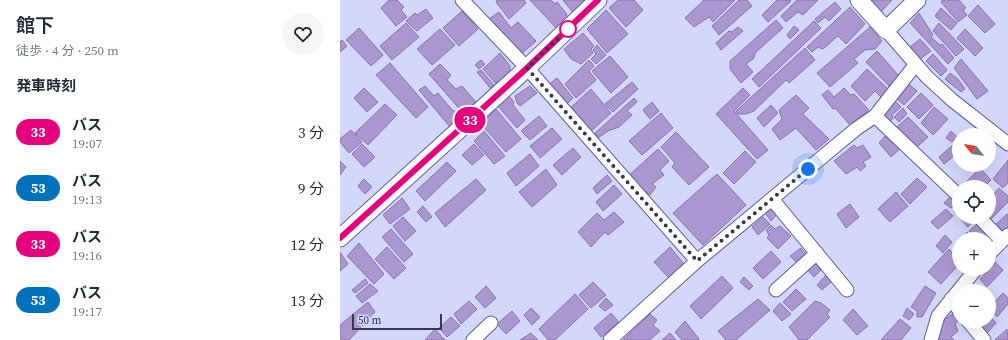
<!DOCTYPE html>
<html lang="ja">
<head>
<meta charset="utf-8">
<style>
	:root { --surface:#fff; --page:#f6f6f7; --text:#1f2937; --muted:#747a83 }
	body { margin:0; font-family:"Source Serif 4","Noto Sans JP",serif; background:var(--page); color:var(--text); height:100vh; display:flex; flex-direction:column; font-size:15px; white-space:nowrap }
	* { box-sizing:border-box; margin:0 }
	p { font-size:13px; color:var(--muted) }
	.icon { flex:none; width:22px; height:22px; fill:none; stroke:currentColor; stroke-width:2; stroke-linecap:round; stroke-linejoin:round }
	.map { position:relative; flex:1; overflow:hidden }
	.sheet { display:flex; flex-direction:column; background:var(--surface); width:340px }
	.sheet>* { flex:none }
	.badge { padding:0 8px; border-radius:13px; font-size:14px; line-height:26px }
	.needle { width:26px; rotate:300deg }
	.controls { position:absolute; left:612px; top:128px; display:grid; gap:8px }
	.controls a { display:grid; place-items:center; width:44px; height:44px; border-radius:50%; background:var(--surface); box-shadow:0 4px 16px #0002; font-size:20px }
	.scale { position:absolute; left:12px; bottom:10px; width:90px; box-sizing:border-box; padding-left:4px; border:2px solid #35374f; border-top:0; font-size:11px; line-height:14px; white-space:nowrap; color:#35374f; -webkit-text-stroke:3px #d3d7fc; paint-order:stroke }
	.you { position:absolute; width:20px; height:20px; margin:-10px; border:3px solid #fff; border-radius:50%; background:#1a73e8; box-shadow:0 0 0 6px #1a73e833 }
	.map>.badge { position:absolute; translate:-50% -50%; box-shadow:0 0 0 2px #fff }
	h2 { padding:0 16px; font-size:15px; line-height:36px }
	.round { display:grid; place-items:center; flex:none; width:42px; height:42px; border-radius:21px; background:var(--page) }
	.summary { display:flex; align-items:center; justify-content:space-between; height:68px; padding:0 16px }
	h1 { font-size:19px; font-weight:600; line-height:30px }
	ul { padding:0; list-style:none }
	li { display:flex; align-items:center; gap:12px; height:56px; padding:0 16px }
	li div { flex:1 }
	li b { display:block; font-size:15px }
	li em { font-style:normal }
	li .badge { min-width:44px; font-weight:700; text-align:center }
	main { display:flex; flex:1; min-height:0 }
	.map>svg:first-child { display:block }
	.building { fill:#ab97d0; stroke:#8875ac }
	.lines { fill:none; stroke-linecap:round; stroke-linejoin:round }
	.minor-casing { stroke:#5c6096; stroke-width:15 }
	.major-casing { stroke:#5c6096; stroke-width:19 }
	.minor { stroke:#fff; stroke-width:13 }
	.major { stroke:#fff; stroke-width:17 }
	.line-casing { stroke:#fff; stroke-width:9 }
	.line { stroke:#e6007e; stroke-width:6 }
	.walk { stroke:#35374f; stroke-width:4; stroke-dasharray:0 7.2 }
	.stop-dot { fill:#fff; stroke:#e6007e; stroke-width:2 }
</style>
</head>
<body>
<main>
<section class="sheet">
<div class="summary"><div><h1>館下</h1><p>徒歩 · 4 分 · 250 m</p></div><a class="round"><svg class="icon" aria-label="heart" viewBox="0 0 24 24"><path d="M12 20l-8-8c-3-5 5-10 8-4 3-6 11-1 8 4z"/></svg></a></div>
<h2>発車時刻</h2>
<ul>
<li><span class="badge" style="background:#e6007e;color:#fff">33</span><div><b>バス</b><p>19:07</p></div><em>3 分</em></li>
<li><span class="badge" style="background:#0072bc;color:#fff">53</span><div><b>バス</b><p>19:13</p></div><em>9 分</em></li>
<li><span class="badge" style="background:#e6007e;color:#fff">33</span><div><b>バス</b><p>19:16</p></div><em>12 分</em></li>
<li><span class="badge" style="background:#0072bc;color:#fff">53</span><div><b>バス</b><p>19:17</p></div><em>13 分</em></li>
</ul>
</section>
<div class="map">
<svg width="668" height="340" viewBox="0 0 668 340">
	<rect width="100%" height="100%" fill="#d3d7fc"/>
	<path class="building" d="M49,0H57L64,7L61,10L67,17L56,26L41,8Z
		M157,0H184L186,3L169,19L156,2Z
		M190,0H211L215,4L217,2L226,13L228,20L217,29Z
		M223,0H251L235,15Z
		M278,0H294L303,10L286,27L269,8Z
		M364,0H395L373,22L369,17L354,27L345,18Z
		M399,0H407L412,6L379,35L372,26Z
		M437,0H450L451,1L428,22L422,15Z
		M457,0H478L463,15L458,12L446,22L441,16Z
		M527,0H552L539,14Z
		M603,0H619L626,8L623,10L627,15L618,22L601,2Z
		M495,2L501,9L489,21L485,17L478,23L475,19Z
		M638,5L655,24L645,33L628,16Z
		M510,7L525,24L506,44L498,36L483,49L478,47L472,52L467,47Z
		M601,8L617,23L611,30L595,16Z
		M86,9L93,18L77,31L66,21L75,13L77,15Z
		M266,10L288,34L267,53L247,29Z
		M122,11L138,29L119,46L103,28Z
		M159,12L171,28L178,22L196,41L180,55L149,19Z
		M579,13L593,35L591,37L600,45L602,44L614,58L608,64L570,23Z
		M436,20L443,28L416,52L413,59L406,64L413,72L401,83L390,69V61Z
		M474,21L481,28L419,87L412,79Z
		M66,23L79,37L52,60L40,46Z
		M599,23L624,49L616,56L593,31Z
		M454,26L459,30L450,39L447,35Z
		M398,27L403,31L381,50L376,43L389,31L392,32Z
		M530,27L542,41L535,49L525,50L514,59L518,63L490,87L477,73Z
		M19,28L43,55L31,66L6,40Z
		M100,29L115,45L92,65L77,49Z
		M625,29L643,48L635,56L617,38Z
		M243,33L254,46L251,49L253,53L241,64L231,59L224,49Z
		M580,39L591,51L580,59L570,47Z
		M2,40L7,46L0,52V42Z
		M257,45L266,55L256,64L251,59L256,54L253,50Z
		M465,48L475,60L449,83L446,80L414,111L406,114H398L396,111Z
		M537,51L559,76L549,86L526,62Z
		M160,53L170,66V74L157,85L143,69Z
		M593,54L607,70L601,76L586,61Z
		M270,56L288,77L271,93L252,71Z
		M621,59L648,91L637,99L614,68Z
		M141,60L145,64L139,69L135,65Z
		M249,60L254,66L249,71L256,80L236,98L225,84Z
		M50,63L88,107L76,118L36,75Z
		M100,64L111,75L107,80L116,89L122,86L136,102L123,113L89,74Z
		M527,69L548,89L541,97L535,91L525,101L511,86Z
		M141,70L154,85L151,89L137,72Z
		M610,73L618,79L625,89L621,92L605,79Z
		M217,78L233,98L224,107L207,86Z
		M292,82L298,89L273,112L265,104Z
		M569,84L577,91L564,105L556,98Z
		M85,86L94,96L98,93L113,111H116L121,118L110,127L79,90Z
		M190,86L197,93L180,106L177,103L175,96Z
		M24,88L38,102L27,112L14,98Z
		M403,88L410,95L394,111L428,150L417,159L376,114Z
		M504,88L511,95L514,94L529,110L510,125L495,108L493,109L482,95L488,90L494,97Z
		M251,89L271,113L249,133L228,110Z
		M581,93L593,105L579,119L567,107Z
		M456,95L469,108L463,114L489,139L476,150L456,128L440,140L432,129L442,119L439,110Z
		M169,96L174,102L173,105L185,120L177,128L158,106Z
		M294,98L297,102L287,111L292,115L279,127L268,131L258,138L255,133Z
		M554,100L561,107L552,115L553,118L549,123L543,116Z
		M312,102L319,111L310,119L303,110Z
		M45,104L57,115L28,145L15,133Z
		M431,105L438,113L424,127L417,118Z
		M594,107L608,119L593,135L581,123Z
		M563,108L567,114L559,122L554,117Z
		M156,109L181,139L166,152L141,124Z
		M321,113L333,128L302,155L289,141Z
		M199,116L207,126L190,140L181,131Z
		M568,117L588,137L576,148L555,129Z
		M212,128L222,139L200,158L190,146Z
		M11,130L22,142L9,153L0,142V139Z
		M144,131L165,156L154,164L134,141Z
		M611,131L617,137L612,142L606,138Z
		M336,132L369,167L349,185L332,167L335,163L321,147Z
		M545,136L560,149L551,157L539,143Z
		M619,140V152L604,164L599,157Z
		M22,144L35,157L24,167L12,154Z
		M134,144L144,155L132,165L122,155Z
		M514,145L517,148L523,145L531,157L523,162L526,166L520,171L517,167L506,174L494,161Z
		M233,148L241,157L222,175L213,165Z
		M318,149L329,161L320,170L324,175L312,184L316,187L310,195L305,191L302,194L287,177Z
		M405,151L416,162L394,184L383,173Z
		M190,154L199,166L176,186L167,173Z
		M668,160V183L663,188L653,179Z
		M0,161L6,167L0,175Z
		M107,162L116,171L85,201L76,191Z
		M640,168L651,180L644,187H621Z
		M206,169L217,185L192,207L179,192Z
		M377,174L406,205L363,245L333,213Z
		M267,175L272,181L257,194L253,188Z
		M577,178L587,187L570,204L561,194Z
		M24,179L32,187L25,194L18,186Z
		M136,179L146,190L105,227L95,213Z
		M274,185L282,194L263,211L256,202Z
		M659,188L668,196V202L648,222L644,217H649V199Z
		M556,192L568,206L550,222L538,209Z
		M611,196L617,203L611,208L604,203Z
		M62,198L70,209L50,224L43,215Z
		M510,204L519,217L506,228L497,214Z
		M83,206L92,217L86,222L77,212Z
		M431,207L437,214L431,221L425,213Z
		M619,207V217H629L633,221L628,227L614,212Z
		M606,209L613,216L598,229L591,222Z
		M274,212L284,222L268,235L265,232L251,247L238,232L257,213L264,220Z
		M667,214L668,215V228L661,236L654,226Z
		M63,217L76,231L65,241L53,226Z
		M423,217L430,224L418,235L412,227Z
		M637,224L647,232L641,239H637L629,231Z
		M431,225L435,229L440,226L451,236L438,249L427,238L429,235L426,230Z
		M51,229L73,254L64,262L42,237Z
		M627,232L634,239H621Z
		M605,235L612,242L603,253L596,246Z
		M619,242V256L613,249Z
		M19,243L44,274L34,284L7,256Z
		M47,247L66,268L54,279L35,259Z
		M330,247L344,264L329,278L314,262Z
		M461,248L466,254L457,263L450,256Z
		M609,249L619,260V264L601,284L588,272Z
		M431,251L441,262L423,279L413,268Z
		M0,252L8,264L0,271Z
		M474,260L481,270L474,277L466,268Z
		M655,262L663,270L647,287L640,279Z
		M487,274L492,281L482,290L477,285Z
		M382,276L393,288L361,319L350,306Z
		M404,277L413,286L409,290L400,282Z
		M25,279L28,283L15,293L12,290Z
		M253,282L266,295L251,308L239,295Z
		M30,284L38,291L22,303L16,296Z
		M146,286L156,298L145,308L135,297Z
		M585,286L596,293L582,317H577V311L571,307Z
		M456,289L466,299L452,311L443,302Z
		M663,293L668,298V304L657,317L649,308Z
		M235,294L248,309L215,340H208L199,329Z
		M266,298L273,305L265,311L259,306Z
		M418,299L430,310L396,340H386L378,331Z
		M129,301L137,309L121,324L114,314Z
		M475,301L481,303L490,310L487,314L490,317L467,340H459L449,327Z
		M28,302L35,312L22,324L23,325L9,340H0V325Z
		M440,303L451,314L442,321L433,311Z
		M191,308L200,317L192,325L184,315Z
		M567,308L574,314L569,320L563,316Z
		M513,309L528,326L517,335L503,320Z
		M172,311L180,321L166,334L157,324Z
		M271,313L279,322L261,337L254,328Z
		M310,314L317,320L313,325L320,331L310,340H283Z
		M612,314L618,321L615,324L618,331L611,337L614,340H599L597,333L601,323Z
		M649,315L656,323L645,335L638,329L641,325L639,321H649Z
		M111,317L120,326L107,337L99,328Z
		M560,319L571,328L561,340H541Z
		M345,321L359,339L357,340H342L335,332Z
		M95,329L105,340H85Z
		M667,329L668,340H655Z
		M191,333L198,340H180Z
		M330,333L336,340H322Z"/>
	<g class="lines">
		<g class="minor-casing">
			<path id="minor" d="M122,0L187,68L357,261
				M546,30L587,77L612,100L668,144
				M535,116L619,196
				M432,199L507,290
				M639,217L662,241
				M649,254L668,235
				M436,290L477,253
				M611,299L619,310
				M628,321L644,340
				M133,340L151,323
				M270,340L357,261L516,129L535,116L576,64
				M591,340L598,316L636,269"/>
		</g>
		<g class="major-casing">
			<path id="major" d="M519,0L546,30L577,0
				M0,238L187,68L258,0"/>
		</g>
		<use href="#minor" class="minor"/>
		<use href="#major" class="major"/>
	</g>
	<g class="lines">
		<g class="line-casing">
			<path id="line" d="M0,238L187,68L258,0"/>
		</g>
		<use href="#line" class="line"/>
		<path class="walk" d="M228,29L187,68L357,261L468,169"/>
	</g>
	<circle class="stop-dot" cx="228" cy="29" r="8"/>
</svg>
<div class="controls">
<a><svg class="needle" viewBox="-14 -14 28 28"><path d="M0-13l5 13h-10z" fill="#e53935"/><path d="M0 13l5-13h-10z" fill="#747a83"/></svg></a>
<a><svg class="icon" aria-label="locate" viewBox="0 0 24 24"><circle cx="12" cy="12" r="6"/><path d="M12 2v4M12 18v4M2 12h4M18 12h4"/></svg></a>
<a>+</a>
<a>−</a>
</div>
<div class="scale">50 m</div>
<div class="you" style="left:468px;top:169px"></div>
<b class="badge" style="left:130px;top:120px;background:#e6007e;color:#fff">33</b>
</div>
</main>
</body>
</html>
